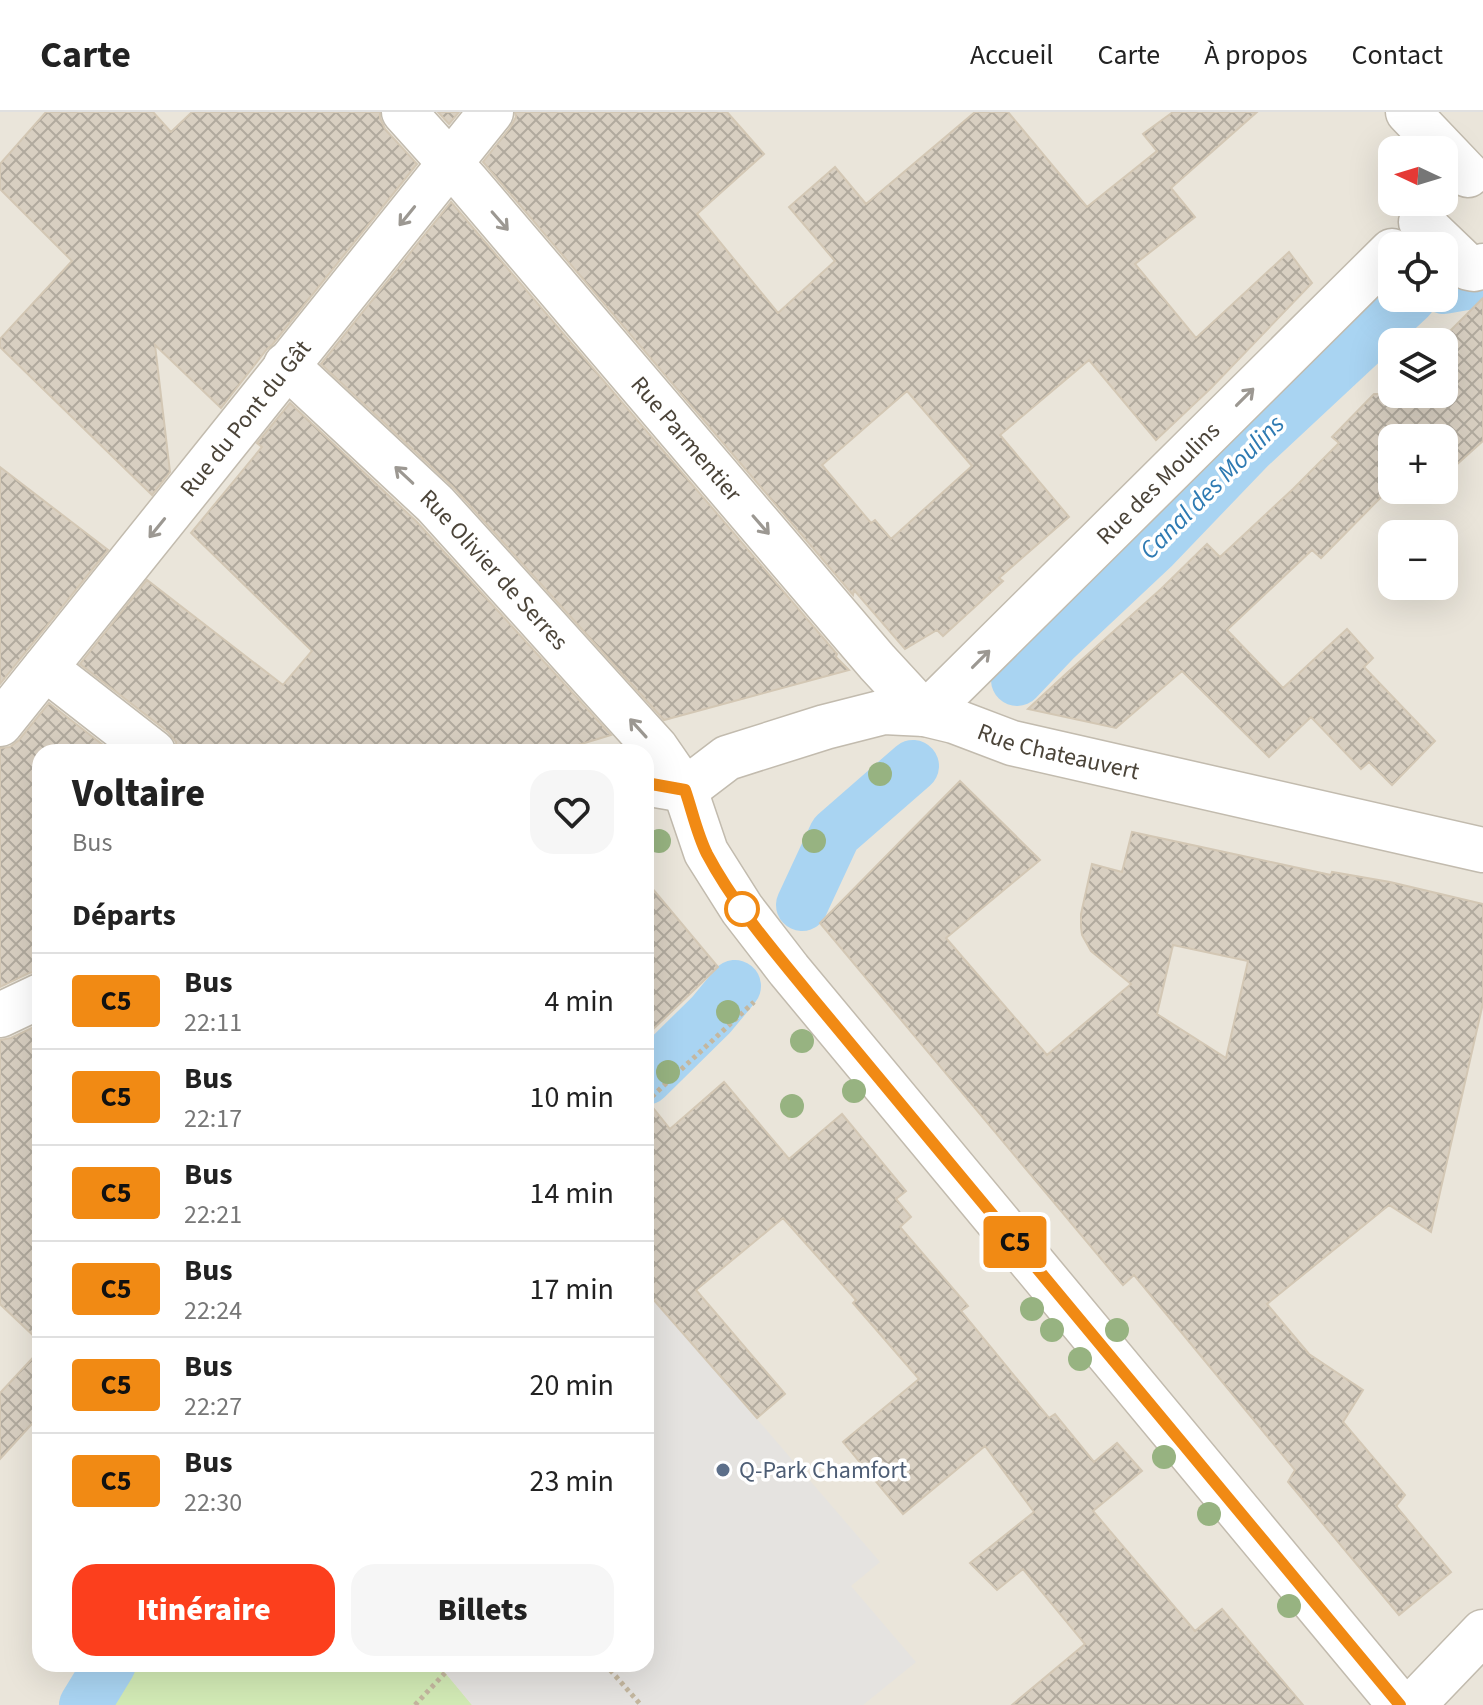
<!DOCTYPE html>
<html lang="fr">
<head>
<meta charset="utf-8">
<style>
	:root { --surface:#fff; --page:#f6f6f6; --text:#222; --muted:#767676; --line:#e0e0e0; --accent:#fc3f1d }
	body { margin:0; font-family:"Source Sans 3",sans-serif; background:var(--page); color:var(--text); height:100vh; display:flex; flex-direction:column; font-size:30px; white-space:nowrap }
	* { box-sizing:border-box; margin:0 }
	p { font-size:26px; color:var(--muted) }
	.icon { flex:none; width:44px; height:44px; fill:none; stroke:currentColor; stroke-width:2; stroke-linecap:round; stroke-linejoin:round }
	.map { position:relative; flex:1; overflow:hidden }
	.side { position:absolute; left:32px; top:632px; width:622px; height:928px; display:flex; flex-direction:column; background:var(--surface); border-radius:24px; box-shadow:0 8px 32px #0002 }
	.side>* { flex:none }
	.badge { padding:0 16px; border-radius:6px; font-size:28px; line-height:52px }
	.needle { width:52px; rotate:274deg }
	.fabs { position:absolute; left:1378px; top:24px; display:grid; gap:16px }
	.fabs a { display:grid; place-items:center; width:80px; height:80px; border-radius:16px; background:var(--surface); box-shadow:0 8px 32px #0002; font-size:40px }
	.map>.badge { position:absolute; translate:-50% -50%; box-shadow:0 0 0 4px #fff }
	h2 { padding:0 40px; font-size:30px; line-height:72px }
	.round { display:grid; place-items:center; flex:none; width:84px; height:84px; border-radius:24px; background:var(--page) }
	.head { display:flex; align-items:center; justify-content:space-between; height:136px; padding:0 40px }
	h1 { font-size:38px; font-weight:800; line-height:60px }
	.cta { display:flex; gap:16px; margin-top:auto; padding:16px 40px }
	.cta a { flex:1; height:92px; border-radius:24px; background:var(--accent); color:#fff; font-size:32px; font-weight:800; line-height:92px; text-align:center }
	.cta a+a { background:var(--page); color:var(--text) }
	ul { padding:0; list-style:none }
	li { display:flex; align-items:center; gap:24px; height:96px; padding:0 40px; border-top:2px solid var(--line) }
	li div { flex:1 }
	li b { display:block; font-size:30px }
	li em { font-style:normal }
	li .badge { min-width:88px; font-weight:700; text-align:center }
	header { display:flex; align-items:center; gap:48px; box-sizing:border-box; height:112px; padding:0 40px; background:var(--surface); border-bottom:2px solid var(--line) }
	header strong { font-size:38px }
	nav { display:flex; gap:44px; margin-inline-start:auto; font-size:28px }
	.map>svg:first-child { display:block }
	.residential { fill:#eae5da; fill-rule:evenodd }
	.green { fill:#d2eab5 }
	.parking { fill:#e5e3e0 }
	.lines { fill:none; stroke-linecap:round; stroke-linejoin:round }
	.canal { stroke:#a9d4f2; stroke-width:52 }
	.building { fill:url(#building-cross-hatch); stroke:#d3c7b4; stroke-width:2; fill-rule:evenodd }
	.minor-casing { stroke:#c2bbae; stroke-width:47 }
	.path { stroke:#c4b79f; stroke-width:5; stroke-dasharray:4 4; stroke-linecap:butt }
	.minor { stroke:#fff; stroke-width:44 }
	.tree { fill:#97b381 }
	.oneway { stroke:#9c9892 }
	.line-casing { stroke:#fff; stroke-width:18 }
	.line { stroke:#f18a14; stroke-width:12 }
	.stop-dot { fill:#fff; stroke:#f18a14; stroke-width:4 }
	.service-dot { fill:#5c6f8a; stroke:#fff; stroke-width:3 }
	.labels { text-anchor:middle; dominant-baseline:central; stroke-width:7; stroke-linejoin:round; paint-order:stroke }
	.street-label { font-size:24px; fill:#4b4439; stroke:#fff }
	.service-label { font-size:24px; fill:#4e5e75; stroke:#fff; text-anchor:start }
	.water-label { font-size:26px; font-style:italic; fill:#2e7ab2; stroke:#fff }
</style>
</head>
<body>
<header>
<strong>Carte</strong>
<nav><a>Accueil</a><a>Carte</a><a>À propos</a><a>Contact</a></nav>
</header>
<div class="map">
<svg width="1483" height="1593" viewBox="0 0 1483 1593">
	<defs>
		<pattern id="building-cross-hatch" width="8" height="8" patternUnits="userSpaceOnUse" patternTransform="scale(2)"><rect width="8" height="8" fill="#d8cfc1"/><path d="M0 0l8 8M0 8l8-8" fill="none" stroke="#b1aa9e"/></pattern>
	</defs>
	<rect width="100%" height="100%" fill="#f6f3ec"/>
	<path class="residential" d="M0,0H1483V1593H0ZM1392,38H1444V90H1392ZM1392,134H1444V186H1392ZM1392,230H1444V282H1392ZM1392,326H1444V378H1392ZM1392,422H1444V474H1392ZM40,640H646V1552H40Z"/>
	<path class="green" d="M124,1552H438L472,1593H95Z"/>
	<path class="parking" d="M646,1178L880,1450L851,1474L916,1550L863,1593H472L438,1552H646Z"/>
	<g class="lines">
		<path class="canal" d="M1444,176L1483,169
			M1017,568L1055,528L1154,435L1249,336L1410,186
			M802,793L835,722L913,654
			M646,967L711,903L735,874
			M85,1593L110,1552"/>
	</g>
	<path class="building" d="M46,0H153L171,20L192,0H380V6L385,17L417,52L272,233L267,237L221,296L155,233L170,360L152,383L0,235V227L72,149L0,77V52Z
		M438,0H459L449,12Z
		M515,0H727L764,42L697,102L778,201L835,149L789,95L835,55L866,92L975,0H1008L1087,95L1157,39L1143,22L1173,0H1257L1171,76L1195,105L1135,152L1196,226L1289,140L1312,171L1211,276L1156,328L1089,248L1000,323L1069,405L999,466L1003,469L943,524L937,518L905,537L854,478L853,483L483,50L510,16L516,5ZM907,279L972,354L891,427L875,408L871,411L822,353Z
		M451,90L837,542L836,545L849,558L664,608L453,375L321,252Z
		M1483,186V329L1444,364V326H1392V374L1321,446L1312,438L1227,518L1283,576L1347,517L1373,546L1364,555L1435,629L1392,673L1369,650L1361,657L1311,605L1269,645L1182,559L1116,616L1028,597L1068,560L1161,477L1207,432L1220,445L1293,377L1339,331L1332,325L1374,282H1387L1392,277V282H1444V230H1439Z
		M290,291L417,410L611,623L555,640H177L176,630L168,620L80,552L147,468L283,573L312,539L191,421L262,335L257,331Z
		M0,355L108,438L0,572Z
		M49,591L112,640H40V859L29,861L0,875V636L10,635L19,628Z
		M960,669L1040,748L946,826L1047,943L1131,872L1091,839L1082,823L1081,815V802L1092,752L1122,760L1132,720L1331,763L1332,760L1390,770L1483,792V891L1431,1120L1389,1093L1267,1192L1309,1242L1363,1278L1343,1310L1405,1383L1396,1394L1451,1460L1399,1503L1288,1370L1295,1358L1134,1163L1123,1173L820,811ZM1173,833L1248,849L1226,946L1157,902Z
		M646,769L718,855L646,924Z
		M40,912V1230L0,1192V928L11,926Z
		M724,970L789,1047L842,1002L906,1079L896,1087L911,1105L900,1115L968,1194L961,1199L1049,1306L1055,1302L1094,1350L1117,1331L1142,1359L1093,1399L1195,1519L1222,1497L1303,1593H1012L1085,1532L1023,1457L997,1478L970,1451L1034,1400L985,1334L903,1402L843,1330L919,1267L853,1191L856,1188L783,1106L696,1178L785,1282L757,1306L646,1179V987L670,1017Z
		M40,1238V1303L0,1347V1281Z"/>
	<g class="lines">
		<g class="minor-casing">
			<g id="minor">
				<path id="s1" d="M404,0L468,71L877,550L925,602"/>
				<path d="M1408,0L1468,63"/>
				<path d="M1421,110L1469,156L1474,157L1483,154"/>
				<path id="s2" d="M286,253L435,392L656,636L685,678L706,740L742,797L789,858L1400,1593"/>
				<path d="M45,556L153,640"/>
				<path id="s3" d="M925,602L1392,139"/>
				<path id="s4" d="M0,612L491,0"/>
				<path id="s5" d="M656,673L685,678L727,646L825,615L884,600L925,602L954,609L1012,631L1483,738"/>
				<path d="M0,903L40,884"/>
				<path d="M1413,1593L1483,1520"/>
			</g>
		</g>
		<path class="path" d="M646,990L754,890
			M605,1552L641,1593
			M415,1593L445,1561"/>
		<use href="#minor" class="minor"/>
	</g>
	<g class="tree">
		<circle cx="880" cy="662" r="12"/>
		<circle cx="659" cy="729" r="12"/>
		<circle cx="814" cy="729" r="12"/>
		<circle cx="728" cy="900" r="12"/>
		<circle cx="802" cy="929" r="12"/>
		<circle cx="668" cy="960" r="12"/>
		<circle cx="854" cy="979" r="12"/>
		<circle cx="792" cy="994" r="12"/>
		<circle cx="1032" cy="1197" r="12"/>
		<circle cx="1052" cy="1218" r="12"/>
		<circle cx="1117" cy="1218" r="12"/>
		<circle cx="1080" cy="1247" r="12"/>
		<circle cx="1164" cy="1345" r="12"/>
		<circle cx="1209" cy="1402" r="12"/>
		<circle cx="1289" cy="1494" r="12"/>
	</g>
	<defs><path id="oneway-shaft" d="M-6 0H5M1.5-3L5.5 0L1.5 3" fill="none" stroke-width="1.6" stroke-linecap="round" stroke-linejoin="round" transform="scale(2)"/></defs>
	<g class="oneway">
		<use href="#oneway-shaft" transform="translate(407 104) rotate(129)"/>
		<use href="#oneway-shaft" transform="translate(500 109) rotate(49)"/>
		<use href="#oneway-shaft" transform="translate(1245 285) rotate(-45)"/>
		<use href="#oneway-shaft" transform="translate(404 363) rotate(-137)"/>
		<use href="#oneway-shaft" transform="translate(761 413) rotate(49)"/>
		<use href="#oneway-shaft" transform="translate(157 416) rotate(129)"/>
		<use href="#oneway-shaft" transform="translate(981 547) rotate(-45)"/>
		<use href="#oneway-shaft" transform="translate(638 616) rotate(-132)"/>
	</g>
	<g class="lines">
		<g class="line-casing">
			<path id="line" d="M646,671L685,678C692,698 697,722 707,742C734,793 773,838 809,882L1400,1593"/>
		</g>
		<use href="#line" class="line"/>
	</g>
	<circle class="stop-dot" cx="742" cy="797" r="16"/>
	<circle class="service-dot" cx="723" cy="1358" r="8"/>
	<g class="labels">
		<g class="street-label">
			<text stroke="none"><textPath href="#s4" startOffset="392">Rue du Pont du Gât</textPath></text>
			<text stroke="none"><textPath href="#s1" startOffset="432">Rue Parmentier</textPath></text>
			<text stroke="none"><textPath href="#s3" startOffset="328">Rue des Moulins</textPath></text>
			<text stroke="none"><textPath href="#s2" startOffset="292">Rue Olivier de Serres</textPath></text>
			<text stroke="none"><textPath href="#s5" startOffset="426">Rue Chateauvert</textPath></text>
		</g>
		<g class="service-label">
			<text x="739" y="1358">Q-Park Chamfort</text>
		</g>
		<g class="water-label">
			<text transform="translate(1212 375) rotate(-45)">Canal des Moulins</text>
		</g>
	</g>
</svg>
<div class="fabs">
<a><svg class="needle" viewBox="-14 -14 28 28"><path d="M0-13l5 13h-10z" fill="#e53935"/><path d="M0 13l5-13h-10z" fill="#767676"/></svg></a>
<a><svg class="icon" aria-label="locate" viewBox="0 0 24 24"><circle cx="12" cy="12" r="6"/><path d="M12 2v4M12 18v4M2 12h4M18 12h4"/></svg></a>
<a><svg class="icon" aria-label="layers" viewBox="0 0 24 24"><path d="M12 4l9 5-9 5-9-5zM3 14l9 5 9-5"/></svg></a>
<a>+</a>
<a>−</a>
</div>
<b class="badge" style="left:1015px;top:1130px;background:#f18a14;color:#111">C5</b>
<section class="side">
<div class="head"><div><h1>Voltaire</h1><p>Bus</p></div><a class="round"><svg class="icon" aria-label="heart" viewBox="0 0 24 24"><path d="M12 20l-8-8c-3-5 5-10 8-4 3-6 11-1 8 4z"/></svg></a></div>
<h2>Départs</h2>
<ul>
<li><span class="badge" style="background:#f18a14;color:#111">C5</span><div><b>Bus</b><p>22:11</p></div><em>4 min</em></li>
<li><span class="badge" style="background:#f18a14;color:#111">C5</span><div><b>Bus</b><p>22:17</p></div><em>10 min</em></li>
<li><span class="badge" style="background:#f18a14;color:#111">C5</span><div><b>Bus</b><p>22:21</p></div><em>14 min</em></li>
<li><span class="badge" style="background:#f18a14;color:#111">C5</span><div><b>Bus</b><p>22:24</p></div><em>17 min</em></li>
<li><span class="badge" style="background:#f18a14;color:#111">C5</span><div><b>Bus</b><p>22:27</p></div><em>20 min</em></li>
<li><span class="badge" style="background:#f18a14;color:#111">C5</span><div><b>Bus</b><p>22:30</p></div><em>23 min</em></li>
</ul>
<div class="cta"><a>Itinéraire</a><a>Billets</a></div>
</section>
</div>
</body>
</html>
